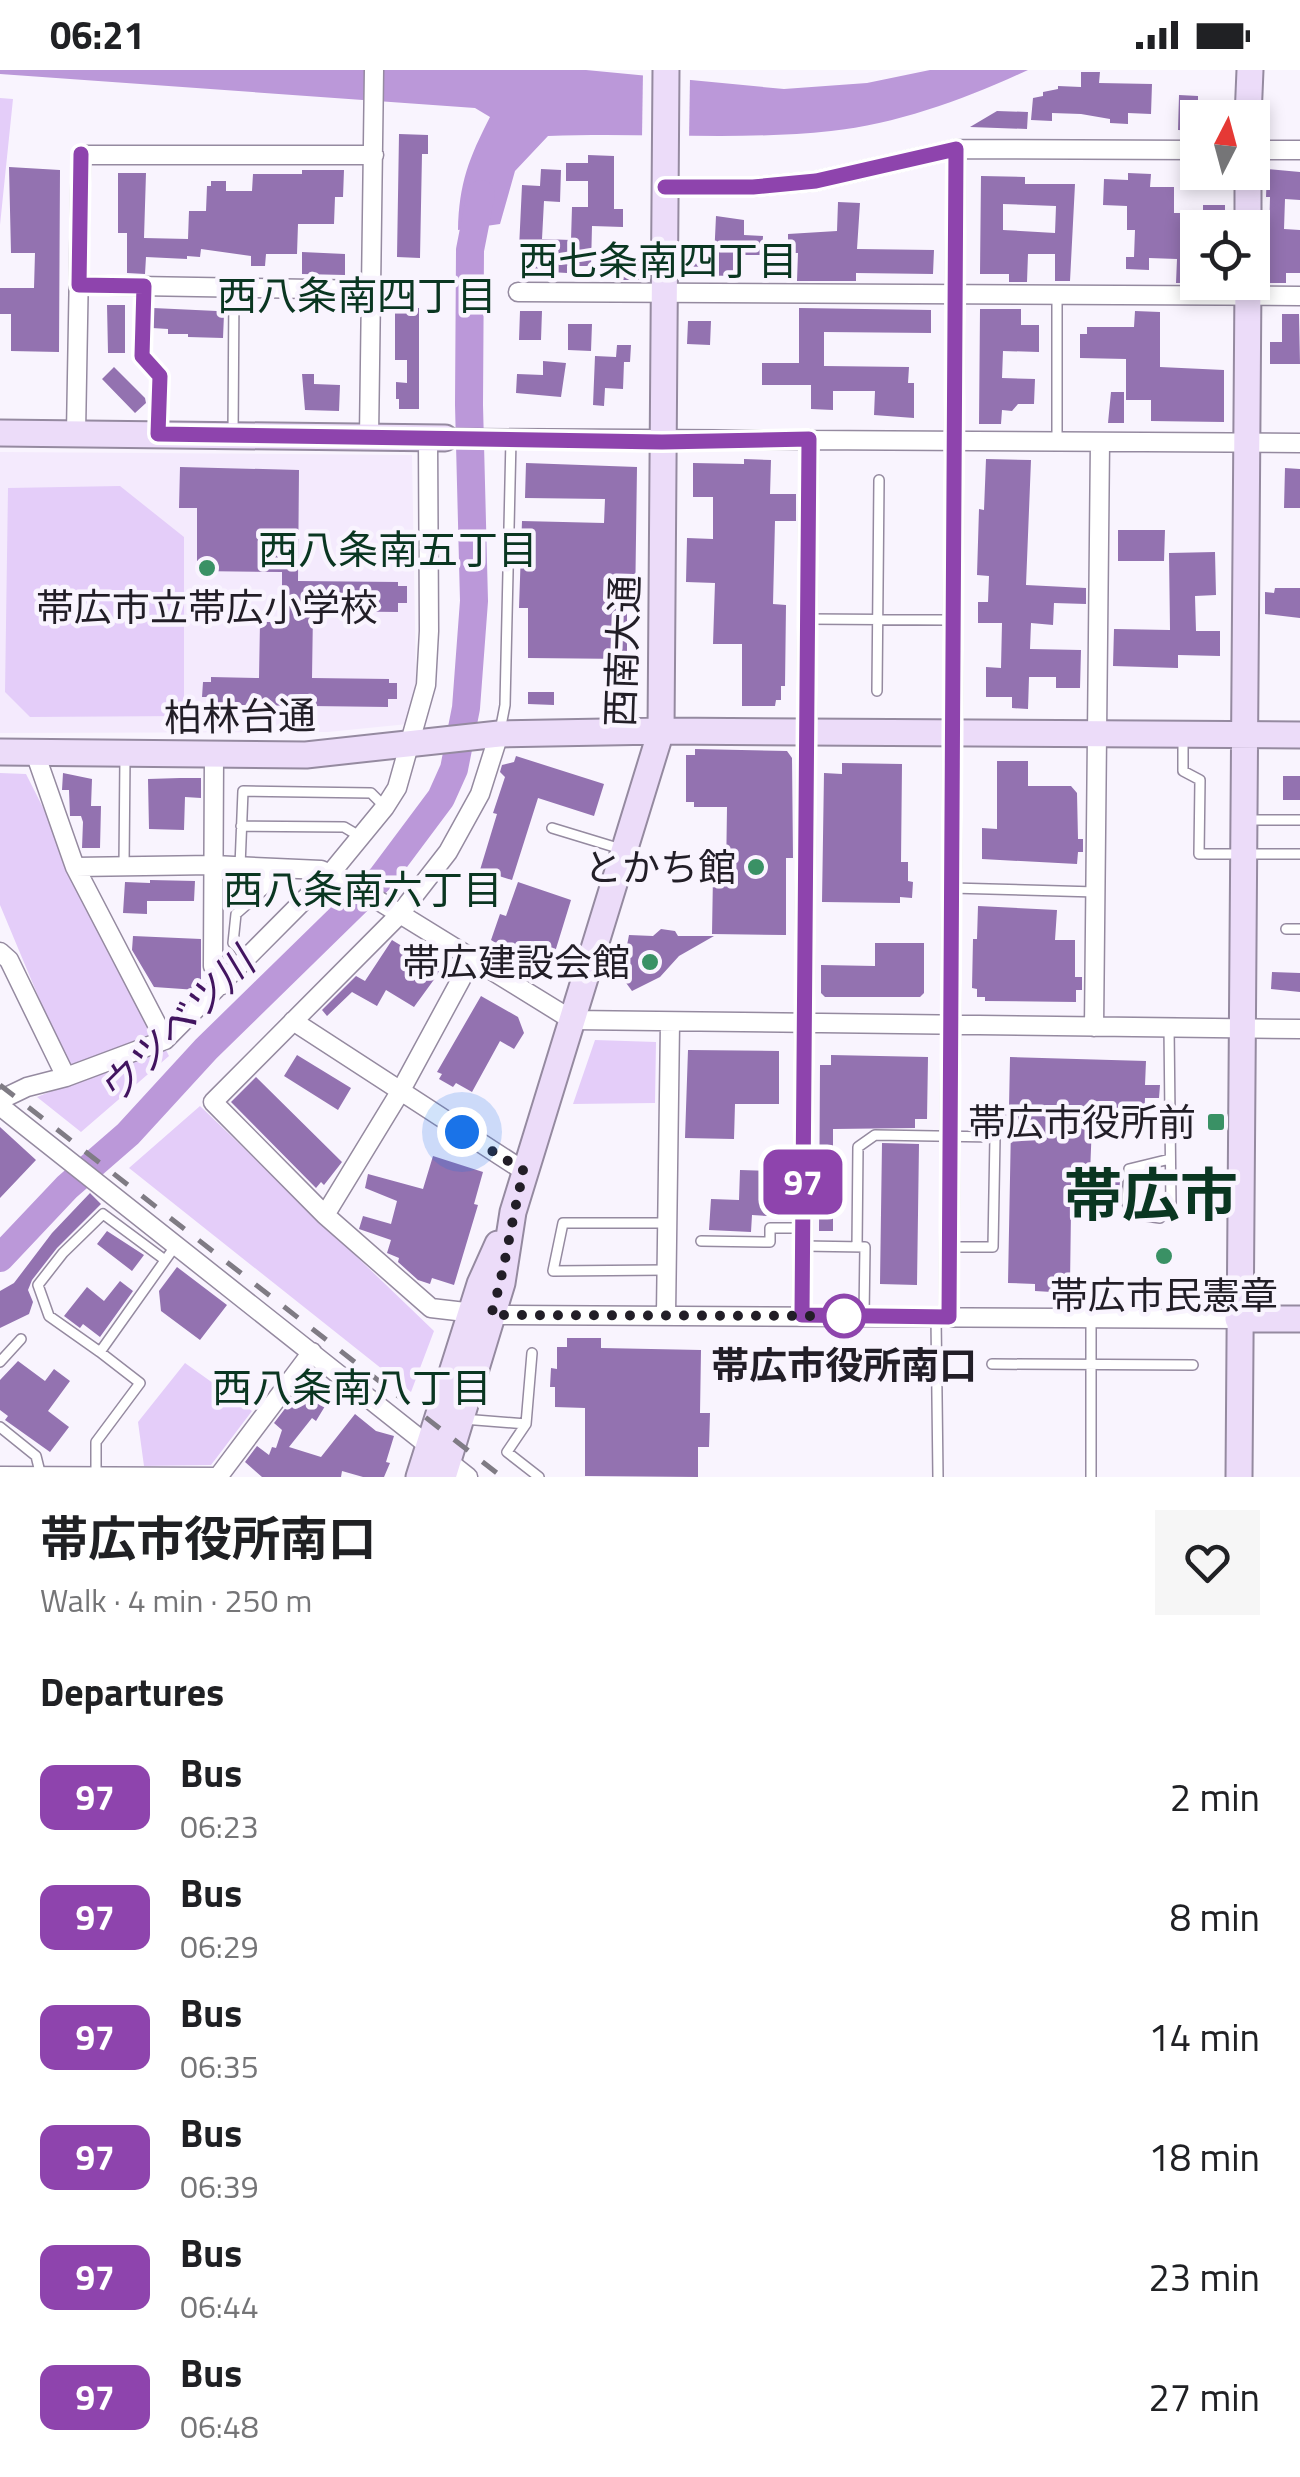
<!DOCTYPE html>
<html lang="en">
<head>
<meta charset="utf-8">
<style>
	:root { --surface:#fff; --page:#f6f6f6; --text:#202124; --muted:#757577 }
	body { margin:0; font-family:"Titillium Web","Noto Sans JP",sans-serif; background:var(--page); color:var(--text); height:100vh; display:flex; flex-direction:column; font-size:38px; white-space:nowrap }
	* { box-sizing:border-box; margin:0 }
	p { font-size:32px; color:var(--muted) }
	.icon { flex:none; width:55px; height:55px; fill:none; stroke:currentColor; stroke-width:2; stroke-linecap:round; stroke-linejoin:round }
	.map { position:relative; height:1407px; overflow:hidden }
	.details { display:flex; flex-direction:column; background:var(--surface); flex:1 }
	.details>* { flex:none }
	.badge { padding:0 20px; border-radius:15px; font-size:35px; line-height:65px }
	.needle { width:65px; rotate:6deg }
	.tools { position:absolute; left:1180px; top:30px; display:grid; gap:20px }
	.tools a { display:grid; place-items:center; width:90px; height:90px; border-radius:0px; background:var(--surface); box-shadow:0 5px 15px #0003; font-size:50px }
	.you { position:absolute; width:50px; height:50px; margin:-25px; border:8px solid #fff; border-radius:50%; background:#1a73e8; box-shadow:0 0 0 15px #1a73e833 }
	.map>.badge { position:absolute; translate:-50% -50%; box-shadow:0 0 0 5px #fff }
	h2 { padding:0 40px; font-size:38px; line-height:90px }
	.round { display:grid; place-items:center; flex:none; width:105px; height:105px; border-radius:0px; background:var(--page) }
	.head { display:flex; align-items:center; justify-content:space-between; height:170px; padding:0 40px }
	h1 { font-size:48px; font-weight:700; line-height:75px }
	ul { padding:0; list-style:none }
	li { display:flex; align-items:center; gap:30px; height:120px; padding:0 40px }
	li div { flex:1 }
	li b { display:block; font-size:38px }
	li em { font-style:normal }
	li .badge { min-width:110px; font-weight:700; text-align:center }
	.status { display:flex; justify-content:space-between; align-items:center; height:70px; padding:0 50px; background:var(--surface); direction:ltr }
	.status svg { height:28px; fill:currentColor }
	.map>svg:first-child { display:block }
	.built { fill:#f4eafd }
	.green { fill:#e4cdf9 }
	.water { fill:#bb98d9 }
	.pier { fill:#f9f4fe }
	.lines { fill:none; stroke-linecap:round; stroke-linejoin:round }
	.river { stroke:#bb98d9; stroke-width:28 }
	.building { fill:#9372b0; fill-rule:evenodd }
	.lane-casing { stroke:#958aa0; stroke-width:12 }
	.street-casing { stroke:#958aa0; stroke-width:21 }
	.secondary-casing { stroke:#958aa0; stroke-width:29 }
	.lane { stroke:#fff; stroke-width:9 }
	.street { stroke:#fff; stroke-width:18 }
	.secondary { stroke:#ecdcf9; stroke-width:25 }
	.rail { stroke:#7f7b84; stroke-width:5; stroke-dasharray:18 18; stroke-linecap:butt }
	.line-casing { stroke:#fff; stroke-width:22 }
	.line { stroke:#8e44ad; stroke-width:15 }
	.walk { stroke:#221e27; stroke-width:10; stroke-dasharray:0 18 }
	.poi-dot { fill:#3a9165; stroke:#f9f4fe; stroke-width:4 }
	.stop-dot { fill:#fff; stroke:#8e44ad; stroke-width:5 }
	.labels { text-anchor:middle; dominant-baseline:central; stroke-width:9; stroke-linejoin:round; paint-order:stroke }
	.poi-label { font-size:38px; fill:#221e27; stroke:#f9f4fe; text-anchor:end }
	.street-label { font-size:38px; fill:#221e27; stroke:#f9f4fe }
	.stop-label { font-size:38px; font-weight:bold; fill:#221e27; stroke:#f9f4fe }
	.neighbourhood-label { font-size:40px; fill:#0a3621; stroke:#f9f4fe }
	.water-label { font-size:40px; font-style:italic; fill:#421460; stroke:#f9f4fe }
	.town-label { font-size:58px; font-weight:bold; fill:#0a3621; stroke:#f9f4fe }
</style>
</head>
<body>
<div class="status"><b>06:21</b><svg viewBox="0 0 49 12"><path d="M0 12V9h3v3zM5 12V6h3v6zM10 12V3h3v9zM15 12V0h3v12zM26 1h20v11H26zM47 4h2v5h-2z"/></svg></div>
<div class="map">
<svg width="1300" height="1407" viewBox="0 0 1300 1407">
	<rect width="100%" height="100%" fill="#f9f4fe"/>
	<path class="built" d="M0,382L412,385L416,612L408,654L328,662L0,663Z"/>
	<path class="green" d="M0,28L13,29L0,155Z
		M120,416L184,467V646L30,647L5,622L8,418Z
		M0,703L26,704L169,986L81,1062L37,1027L74,1012L0,835Z
		M595,970L656,972L655,1033L573,1034Z
		M200,1036L434,1261L411,1322L129,1098Z
		M185,1293L252,1341L211,1395L144,1396L138,1352Z"/>
	<path class="water" d="M0,0H586L784,19L867,13L930,0H1028C967,28 899,54 831,61C738,71 642,62 548,66L515,101L500,154L458,160C459,113 469,88 490,47L475,38L0,4Z"/>
	<path class="pier" d="M643,1L690,7L689,70L642,68Z"/>
	<g class="lines">
		<path class="river" d="M0,1188L67,1117L128,1064L206,979L382,807L441,728L454,699L466,638L474,531L469,335L470,180L481,124"/>
	</g>
	<path class="building" d="M1081,2H1100L1099,13L1152,14L1151,44L1128,43V54L1110,53V49L1081,44L1052,43V51L1031,50L1033,28L1043,26V22L1058,19V16L1081,17Z
		M1179,25L1198,26V32L1226,33L1225,48H1197V61L1178,60Z
		M997,41L1028,42L1027,59L970,57Z
		M399,64L428,65V84H422L420,188L397,187Z
		M588,85L614,86V139H623V157L592,156L591,196H567V203L518,200L522,115L540,116L541,99L561,100L560,132L544,131L542,169L571,170L572,137H588V111H566V93H588Z
		M9,97L60,100L59,282L11,281V244H0V218H34L35,183H11Z
		M1267,99L1300,102V130L1285,129L1284,159L1300,160V203H1286V213H1268L1270,127H1266Z
		M302,100H344L343,127H335L334,154H298L297,184H266L265,196H251V186L201,179L200,187L187,186V189L146,187L145,204L127,203V163H118V103H146L144,168L188,169L189,141H206L207,116H211V111H226V121H252L253,104H302Z
		M1128,103L1151,104L1150,117H1174V143H1203V135H1225V158H1198V213H1176L1177,189L1149,188V200L1126,199V187H1134L1135,160H1127V136L1103,135L1104,109L1128,110Z
		M981,106L1025,107V114H1075L1070,211H1055V184H1028L1027,212H1009V204H980ZM1003,134L1056,136L1055,163L1003,160Z
		M838,132L860,133L857,179L934,180L933,204L856,203V211H797L798,183H788V164L837,161Z
		M716,146L744,150V165L763,166L762,185H735V206L688,205L689,189H714Z
		M302,182L345,184V205L302,204Z
		M618,185L643,187L642,210H617Z
		M107,235H125V283H108Z
		M395,237L419,238V339H399V329H396V312L407,313V290H395Z
		M153,238L217,241V244H224L223,268L188,267V264H168V259L152,258Z
		M799,238L931,240V263L824,262V296L909,297L908,313H914V348L874,345L875,321H833V340L811,339V315H762V293H799Z
		M980,239H1021V255H1039V282L1003,281L1002,308L1035,309L1034,334H1018L1012,341L1002,340L1001,354H979Z
		M520,241H542L541,270H519Z
		M1135,241L1160,242V297L1224,300V352L1151,351V330H1126V289L1080,288V264H1087V257H1134Z
		M1282,244H1299L1300,294H1270V272H1282Z
		M688,251H711L710,275L687,274Z
		M568,254H592L591,281L568,280Z
		M617,275H631L630,292H624L623,319L605,318L604,336L593,335L595,286L616,287Z
		M543,291L566,293L561,327L516,323L517,304L543,305Z
		M114,297L145,328L146,333L135,343L102,309Z
		M302,304H314V314L340,315L339,341L305,340Z
		M1111,322H1124V353H1108Z
		M744,389L771,390L770,424H796V451H775L773,534L786,535L785,616H781V630H776L775,636H742V574H713L715,513L686,512L687,468L713,469V427H693V393L744,394Z
		M986,389L1031,390L1026,515L1086,518V534L1054,533L1053,555L1031,553L1030,579L1081,580L1080,618H1056V607H1029L1028,639L1012,638V627H986V597L1001,598L1002,553H978V532H988L989,506L977,505L979,439L984,440Z
		M526,393L637,397L635,539H627V589L528,588V538H519L522,451L604,453L605,429L525,428Z
		M180,397L299,400L298,511L398,512V516H407V533H398V542L313,541L312,608L389,609V613H397V629H388V637L240,635V642L227,641V636H211V627H202L203,612H211V607L259,608L260,552H282V502L197,501V438H179Z
		M1285,398L1300,399V438H1284Z
		M1118,460H1165L1164,491H1118Z
		M1215,482L1216,525L1195,526L1196,561H1220V586L1178,585V598L1113,596L1114,559L1170,560L1169,483Z
		M1275,518H1300V548L1265,544V522L1274,523Z
		M528,622H554V635L528,634Z
		M695,679L787,681L792,688L793,788H786V865L712,864L713,805L726,806L727,737H694V732H686V685H695Z
		M516,686L604,714L594,746L538,728L512,810L480,800L497,744L493,743L505,707L500,702L502,695L514,692Z
		M997,691H1028V716H1071L1077,723L1078,769H1083V782H1078L1077,794L982,789V758L997,759Z
		M842,693L902,694L901,792H908V811L913,812L912,828L900,827V833L822,832L824,703L842,704Z
		M63,703L92,709L91,736H101L100,778H82L83,752L81,746H70L69,720H62Z
		M1283,706H1300V730H1283Z
		M180,708H201V728L185,727L184,760L149,759L148,709Z
		M150,810L195,811L194,831H147V844L123,843L125,812L150,813Z
		M518,812L571,830L551,895L535,897L491,870L500,844L506,846Z
		M978,836L1057,840L1055,870H1075V907H1082V920H1076V932L985,931V927H977V919L972,918L973,869H977Z
		M661,859L675,861L678,866H714L679,886L660,907L632,921L621,906L629,865L653,866Z
		M133,866L201,869V916L197,920L154,917L132,880Z
		M392,870L441,900L414,937L386,920L377,936L352,922L327,946L322,940L356,906L365,911Z
		M875,873H924V923L920,927H825L821,923V895L875,896Z
		M1272,902L1300,903V922L1271,919Z
		M481,926L518,947L524,963L514,979L500,971L472,1022L456,1013L453,1017L439,1009L442,1004L437,1002Z
		M688,980L779,981V1034H735L734,1069L685,1068Z
		M297,985L351,1018L338,1040L284,1006Z
		M831,985L928,987L927,1049H915V1058L833,1059V1161H819L820,995H831Z
		M1010,987L1146,991L1145,1015H1160L1159,1028H1145L1144,1055L1092,1054L1090,1103H1094V1111H1120L1119,1125L1095,1124L1090,1140H1071L1070,1214H1052V1222L1035,1221V1214L1008,1213L1011,1056L1010,1051H999V1038H1009Z
		M256,1007L342,1092L324,1115L321,1112L316,1118L231,1032Z
		M0,1057L36,1090L0,1128Z
		M882,1073L919,1074L917,1215L880,1214Z
		M433,1086L483,1102L474,1134L478,1135L454,1215L432,1208L430,1214L418,1210L398,1192L399,1188L387,1183L391,1170L359,1159L363,1146L391,1154L397,1131L365,1118L368,1104L423,1119Z
		M740,1100L769,1101V1105H781L769,1126L768,1146L752,1145L751,1162L709,1160L711,1129L739,1130Z
		M90,1123L101,1134L57,1178L32,1210L28,1220L33,1232L29,1244L0,1258V1221L14,1213L52,1163Z
		M107,1161L144,1185L132,1201L97,1174Z
		M177,1197L227,1235L200,1270L161,1241L159,1221Z
		M120,1211L133,1221L100,1267L83,1254L80,1258L64,1246L87,1217L104,1231Z
		M567,1268H601V1278L701,1280L700,1343H710L709,1377H698V1407L585,1406V1338L555,1337V1317H550L551,1298L557,1299V1277H567Z
		M18,1291L45,1311L54,1299L70,1311L48,1341L69,1357L50,1382L5,1350L8,1346L0,1340V1310Z
		M310,1306L333,1323L316,1351L312,1348L289,1377L321,1387L355,1344L376,1361L394,1366L386,1392L390,1393L384,1407H363L342,1401L341,1407H262L245,1392L257,1376L269,1385L272,1377L276,1378L282,1360L274,1353Z"/>
	<g class="lines">
		<g class="lane-casing">
			<path id="lane" d="M144,216L143,286L160,306L158,362
				M233,365L234,218
				M1057,371V225
				M808,549L953,550
				M877,621L879,410
				M500,661L505,635L511,369
				M1183,668V701L1200,710L1199,784H1300
				M1248,750H1300
				M241,756L344,757L361,767
				M552,758L621,779
				M124,796L125,687
				M240,796L243,721L371,723L384,736
				M951,818L1096,822
				M1286,859H1300
				M248,888L233,873L236,844L267,817L268,797
				M1169,957L1171,1136L1160,1148L1132,1144L1127,1133L1129,1099L1170,1089
				M701,1171L770,1172V1158H803
				M803,1176L865,1177L864,1246
				M857,1177L858,1077L875,1065L995,1067L993,1177H949
				M165,1190L103,1144L63,1183L38,1215L49,1246L100,1282L176,1175
				M667,1200L553,1201L563,1153H668
				M936,1247L938,1407
				M0,1292L21,1269
				M992,1294L1193,1295
				M463,1349L526,1354L532,1283
				M526,1354L507,1382L539,1407
				M0,1357L36,1386L41,1406
				M96,1405V1372L140,1313L100,1282
				M1091,1407V1248"/>
		</g>
		<g class="street-casing">
			<path id="street" d="M1252,80H1300
				M665,117H753L816,111L956,79L1198,80
				M79,215L372,220
				M518,222L1300,226
				M76,363L81,85H374
				M369,367L374,0
				M445,368L1300,373
				M499,664L480,724L448,782L399,845L213,1032L325,1145L431,1238L491,1245L1238,1249
				M35,683L75,797L165,970
				M214,685L213,896L222,915
				M75,797L213,795L321,800L345,810L572,950L1300,959
				M0,882L9,890L66,1007
				M293,951L524,1101
				M1094,957L1100,372
				M0,1030L27,1017L66,1007L165,970L330,804L385,737L397,718L426,615L429,561L428,368
				M0,1036L468,1407
				M325,1145L400,1022L472,889
				M666,1244L670,953
				M802,1245L809,369
				M949,1247L956,79
				M0,1406L218,1407
				M218,1407L312,1282"/>
		</g>
		<g class="secondary-casing">
			<path id="secondary" d="M1248,48L1250,0
				M1248,102V158
				M0,363L445,368
				M0,682L306,685L499,664L661,661L1300,665
				M1238,1249H1300
				M419,1407L480,1214L498,1174
				M443,1407L502,1213L513,1142L661,661L666,0
				M1239,1407L1248,212"/>
		</g>
		<use href="#lane" class="lane"/>
		<use href="#street" class="street"/>
		<use href="#secondary" class="secondary"/>
		<path class="rail" d="M0,1015L502,1407"/>
	</g>
	<g class="lines">
		<g class="line-casing">
			<path id="line" d="M81,84L79,215L144,216L142,286L160,306L158,364L662,372L809,369L802,1245L949,1247L956,79L816,111L753,117H665"/>
		</g>
		<use href="#line" class="line"/>
		<path class="walk" d="M462,1062L524,1101C511,1149 506,1198 491,1245L844,1246"/>
	</g>
	<g class="poi-dot">
		<circle cx="207" cy="498" r="10"/>
		<circle cx="756" cy="797" r="10"/>
		<circle cx="650" cy="892" r="10"/>
		<rect x="1206" y="1042" width="20" height="20" rx="5"/>
		<circle cx="1164" cy="1186" r="10"/>
	</g>
	<circle class="stop-dot" cx="844" cy="1246" r="20"/>
	<g class="labels">
		<g class="poi-label">
			<text x="207" y="537" text-anchor="middle">帯広市立帯広小学校</text>
			<text x="736" y="797">とかち館</text>
			<text x="630" y="892">帯広建設会館</text>
			<text x="1196" y="1052">帯広市役所前</text>
			<text x="1164" y="1225" text-anchor="middle">帯広市民憲章</text>
		</g>
		<g class="street-label">
			<text transform="translate(622 581) rotate(-88)">西南大通</text>
			<text transform="translate(240 646) rotate(-1)">柏林台通</text>
		</g>
		<g class="stop-label">
			<text x="844" y="1295">帯広市役所南口</text>
		</g>
		<g class="neighbourhood-label">
			<text x="658" y="190">西七条南四丁目</text>
			<text x="357" y="225">西八条南四丁目</text>
			<text x="398" y="479">西八条南五丁目</text>
			<text x="363" y="819">西八条南六丁目</text>
			<text x="352" y="1317">西八条南八丁目</text>
		</g>
		<g class="water-label">
			<text transform="translate(176 956) rotate(-45)">ウツベツ川</text>
		</g>
		<g class="town-label">
			<text x="1151" y="1124">帯広市</text>
		</g>
	</g>
</svg>
<div class="tools">
<a><svg class="needle" viewBox="-14 -14 28 28"><path d="M0-13l5 13h-10z" fill="#e53935"/><path d="M0 13l5-13h-10z" fill="#757577"/></svg></a>
<a><svg class="icon" aria-label="locate" viewBox="0 0 24 24"><circle cx="12" cy="12" r="6"/><path d="M12 2v4M12 18v4M2 12h4M18 12h4"/></svg></a>
</div>
<div class="you" style="left:462px;top:1062px"></div>
<b class="badge" style="left:803px;top:1112px;background:#8e44ad;color:#fff">97</b>
</div>
<section class="details">
<div class="head"><div><h1>帯広市役所南口</h1><p>Walk · 4 min · 250 m</p></div><a class="round"><svg class="icon" aria-label="heart" viewBox="0 0 24 24"><path d="M12 20l-8-8c-3-5 5-10 8-4 3-6 11-1 8 4z"/></svg></a></div>
<h2>Departures</h2>
<ul>
<li><span class="badge" style="background:#8e44ad;color:#fff">97</span><div><b>Bus</b><p>06:23</p></div><em>2 min</em></li>
<li><span class="badge" style="background:#8e44ad;color:#fff">97</span><div><b>Bus</b><p>06:29</p></div><em>8 min</em></li>
<li><span class="badge" style="background:#8e44ad;color:#fff">97</span><div><b>Bus</b><p>06:35</p></div><em>14 min</em></li>
<li><span class="badge" style="background:#8e44ad;color:#fff">97</span><div><b>Bus</b><p>06:39</p></div><em>18 min</em></li>
<li><span class="badge" style="background:#8e44ad;color:#fff">97</span><div><b>Bus</b><p>06:44</p></div><em>23 min</em></li>
<li><span class="badge" style="background:#8e44ad;color:#fff">97</span><div><b>Bus</b><p>06:48</p></div><em>27 min</em></li>
</ul>
</section>
</body>
</html>
